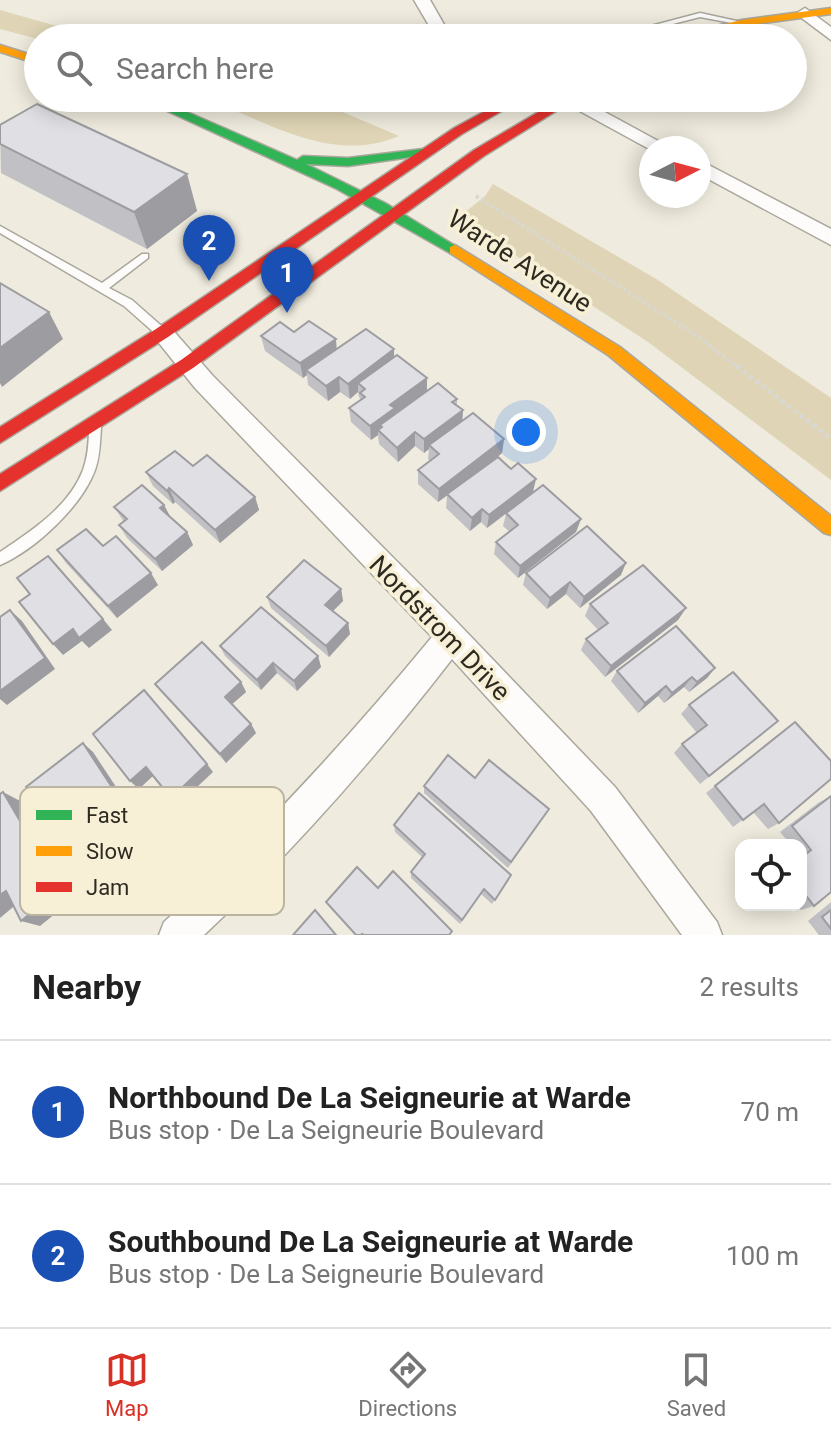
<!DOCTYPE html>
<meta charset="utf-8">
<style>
body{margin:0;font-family:Roboto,sans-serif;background:#f2f2f2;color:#222}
.controls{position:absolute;right:24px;bottom:24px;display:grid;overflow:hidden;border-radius:16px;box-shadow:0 4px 20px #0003}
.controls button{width:72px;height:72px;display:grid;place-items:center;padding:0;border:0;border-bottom:2px solid #e0e0e0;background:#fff;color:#222;font:40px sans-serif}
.compass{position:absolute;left:639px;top:136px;width:72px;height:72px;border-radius:50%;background:#fff;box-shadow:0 4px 20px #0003;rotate:84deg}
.you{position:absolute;left:526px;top:432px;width:28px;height:28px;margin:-20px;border:6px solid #fff;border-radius:50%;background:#1a73e8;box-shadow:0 0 0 12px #1a73e833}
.badge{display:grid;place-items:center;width:52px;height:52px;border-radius:50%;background:#d93025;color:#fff;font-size:26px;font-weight:700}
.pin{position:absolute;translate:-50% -66px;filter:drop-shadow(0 2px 4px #0008)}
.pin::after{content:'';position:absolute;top:42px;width:28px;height:24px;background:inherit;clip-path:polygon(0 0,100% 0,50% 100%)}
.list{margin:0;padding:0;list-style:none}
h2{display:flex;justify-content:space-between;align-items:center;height:104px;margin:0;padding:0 32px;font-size:34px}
h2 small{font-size:26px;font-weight:400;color:#767676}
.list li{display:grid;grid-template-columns:52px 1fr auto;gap:24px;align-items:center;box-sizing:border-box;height:144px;padding:0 32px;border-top:2px solid #e0e0e0}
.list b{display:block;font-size:30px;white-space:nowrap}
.list p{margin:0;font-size:26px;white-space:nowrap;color:#767676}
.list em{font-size:26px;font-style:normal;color:#767676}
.icon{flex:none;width:44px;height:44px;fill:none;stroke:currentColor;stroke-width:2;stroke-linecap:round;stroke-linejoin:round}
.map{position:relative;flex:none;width:831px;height:935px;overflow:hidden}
.search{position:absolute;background:#fff;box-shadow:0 4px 20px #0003;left:24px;right:24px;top:24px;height:88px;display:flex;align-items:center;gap:20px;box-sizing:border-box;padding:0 28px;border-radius:44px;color:#767676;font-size:30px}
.sheet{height:392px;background:#fff}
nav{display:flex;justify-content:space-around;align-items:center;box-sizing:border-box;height:112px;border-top:2px solid #e0e0e0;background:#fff;font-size:22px;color:#767676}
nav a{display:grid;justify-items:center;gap:4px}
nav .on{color:#d93025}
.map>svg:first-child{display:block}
.green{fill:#dfd5b6}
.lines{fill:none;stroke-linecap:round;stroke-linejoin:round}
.lane-casing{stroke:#aaa79d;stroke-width:3}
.street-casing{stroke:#aaa79d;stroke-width:3}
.fast-casing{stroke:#aaa79d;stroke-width:3}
.slow-casing{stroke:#aaa79d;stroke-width:3}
.jam-casing{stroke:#aaa79d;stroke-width:3}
.path-far1{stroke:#d8d7d2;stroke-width:4;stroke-dasharray:3 3;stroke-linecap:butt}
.path{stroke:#d8d7d2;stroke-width:5;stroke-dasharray:4 4;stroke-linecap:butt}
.lane{fill:#fdfcfa;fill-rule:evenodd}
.street{fill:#fdfcfa;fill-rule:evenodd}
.fast{fill:#30b455;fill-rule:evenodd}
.slow{fill:#ff9f0a;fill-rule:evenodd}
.jam{fill:#e5322d;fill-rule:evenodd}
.wall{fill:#c1c0c4}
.shaded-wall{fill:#9d9ca0}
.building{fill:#e0dfe4;stroke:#9d9ca0;stroke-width:2}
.labels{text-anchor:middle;stroke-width:7;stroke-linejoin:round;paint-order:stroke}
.street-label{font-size:26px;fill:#2d2a21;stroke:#f7efd6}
.key{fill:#f7efd6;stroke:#bab4a0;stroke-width:2}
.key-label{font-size:22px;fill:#2d2a21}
</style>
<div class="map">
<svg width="831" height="935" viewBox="0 0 831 935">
<rect width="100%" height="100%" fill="#efebde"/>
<g class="green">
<polygon points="0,10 99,38 38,39 0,29"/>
<path d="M204,98h106l89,38c-67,29 -133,-15 -195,-38z"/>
<polygon points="493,184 658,280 831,398 831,480 648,342 458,218 485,196"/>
</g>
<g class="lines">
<g class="lane-casing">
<g id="lane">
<polygon points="700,13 746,23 742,25 700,17 618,38 605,38"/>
<polygon points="0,226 102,283 142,254 148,254 148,258 109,288 132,300 166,330 167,333 166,336 158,336 124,306 0,233"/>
<path d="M95,422l6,5c-1,15 -1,29 -6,43 -13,36 -60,80 -95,95v-13c31,-21 69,-45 83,-82 5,-14 6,-28 6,-43z"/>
</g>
</g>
<g class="street-casing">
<g id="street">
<polygon points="414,0 430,0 446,28 457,38 439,38 434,34"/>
<polygon points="805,8 831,27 831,40 799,16 797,13"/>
<polygon points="556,98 579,98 671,148 651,150"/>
<polygon points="699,160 831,229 831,245 699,174"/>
<path d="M162,325l8,2 43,49 240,242 162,169 102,135 5,13h-40l-91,-124 -139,-152c-76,98 -157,191 -248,276h-45l5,-13c97,-88 185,-184 268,-285l-237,-249 -44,-55 3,-6z"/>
</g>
</g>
<g class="fast-casing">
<polygon id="fast" points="139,98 155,98 297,160 303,156 348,158 423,149 423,155 418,156 348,166 306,164 385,203 462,250 460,253 450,253 337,189"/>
</g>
<g class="slow-casing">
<g id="slow">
<polygon points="831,8 831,14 742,26 687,38 665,38 742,20"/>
<polygon points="0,45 38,57 38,64 0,52"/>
<polygon points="455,245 620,347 831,516 831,535 824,533 608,355 450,253 450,247"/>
</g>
</g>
<g class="jam-casing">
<g id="jam">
<polygon points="509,98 524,98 462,134 168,337 0,443 0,427 156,329 454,128"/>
<polygon points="562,98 577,98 484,156 193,368 0,491 0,474 181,360 474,150"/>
</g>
</g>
<polyline class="path-far1" points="476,196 696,335 739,368"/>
<polyline class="path" points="737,366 831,439"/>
<use href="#lane" class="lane"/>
<use href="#street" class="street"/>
<use href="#fast" class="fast"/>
<use href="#slow" class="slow"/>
<use href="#jam" class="jam"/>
</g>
<g class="wall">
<polygon points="0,125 187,174 197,211 147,249 1,173"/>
<polygon points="294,332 337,349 394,357 427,378 427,391 457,399 457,406 463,410 462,421 504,439 502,453 498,457 533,492 581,519 576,532 518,578 494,554 496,542 510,532 503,526 506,514 487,528 481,522 470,531 446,508 447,496 438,502 418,484 418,470 431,461 428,459 429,449 424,453 415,446 398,462 379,444 378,435 371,440 351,422 349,408 361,400 359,397 358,392 350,399 340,392 328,401 308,385 307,375 303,378 265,351 261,336"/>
<polygon points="193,466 255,497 259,510 220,543 175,502 173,504 153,486 146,472"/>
<polygon points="164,505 170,517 187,532 193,545 162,571 127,538 119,525 124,522 114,507"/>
<polygon points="103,546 158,585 117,618 66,563 57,550"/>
<polygon points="526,573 621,575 580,608 566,594 547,609 523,585"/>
<polygon points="341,589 343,601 333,611 348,623 350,634 329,657 271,608 267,597"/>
<polygon points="590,604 686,608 678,620 605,677 581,650 586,639 598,630 585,616"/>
<polygon points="220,646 318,656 321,667 297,691 277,673 261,690 225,656"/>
<polygon points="715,668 707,678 689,692 684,687 664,703 658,696 638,713 611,681 617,671"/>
<polygon points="241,682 246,692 232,704 251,724 256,733 226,763 155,684"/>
<polygon points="689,705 778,721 700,784 674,753 682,744 697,733 681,714"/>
<polygon points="795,722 779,823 768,829 753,812 733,827 706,793"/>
<polygon points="475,778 549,809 508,868 424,793 424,786"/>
<polygon points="831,796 814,906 801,910 797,905 801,905 801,845 791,845 780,832 818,803"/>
<polygon points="394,825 511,875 492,904 481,894 460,924 411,878 411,872 422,857 395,832"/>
<polygon points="831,902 831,935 819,935 808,921"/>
</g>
<g class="shaded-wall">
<polygon points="187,174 197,211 147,249 134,212"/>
<polygon points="49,312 63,339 2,387 0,383 0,348"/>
<polygon points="336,339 337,354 306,370 307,375 303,378 300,363"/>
<polygon points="394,349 394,364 358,383 358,392 350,399 348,384"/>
<polygon points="339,377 340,392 328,401 326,386"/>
<polygon points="427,378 427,392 382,427 380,425 381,433 378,430 378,435 371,440 370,426 390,405"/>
<polygon points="463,410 462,425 429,445 429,449 424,453 424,439"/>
<polygon points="415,432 415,446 398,462 397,448"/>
<polygon points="504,439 502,453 438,502 439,489"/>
<polygon points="536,479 533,492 487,528 489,515"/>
<polygon points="169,488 175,502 173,504 167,491"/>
<polygon points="255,497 259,510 220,543 215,530"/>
<polygon points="164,505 171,518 160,508"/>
<polygon points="482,509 481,522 470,531 472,518"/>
<polygon points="581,519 576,532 518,578 520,566"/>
<polygon points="187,532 193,545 162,571 155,559"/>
<polygon points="626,563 621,575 580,608 584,597"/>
<polygon points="151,573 158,585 117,618 108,606"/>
<polygon points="570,582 566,594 547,609 550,598"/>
<polygon points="341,589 343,601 328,616 325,605"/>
<polygon points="686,608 678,620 605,677 611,666"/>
<polygon points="10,610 22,621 55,669 7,705 0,699 0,691"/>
<polygon points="103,619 112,630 89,648 82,641 63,655 53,644 73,629"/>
<polygon points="348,623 350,634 329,657 326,646"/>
<polygon points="318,656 321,667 297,691 294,681"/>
<polygon points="273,663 277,673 261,690 257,680"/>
<polygon points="715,668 707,678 689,692 697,682"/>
<polygon points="692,677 684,687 664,703 672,693"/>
<polygon points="241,682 246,692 230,706 225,697"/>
<polygon points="666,686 658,696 638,713 645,703"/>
<polygon points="251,724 256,733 226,763 220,754"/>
<polygon points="83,743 93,752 130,808 108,826 126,854 91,883 80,878 98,819"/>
<polygon points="207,764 213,772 178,805 171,798"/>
<polygon points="146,767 154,775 139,789 130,781"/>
<polygon points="3,792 22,802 77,896 40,926 21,921"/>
<polygon points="6,891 25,897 0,918 0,895"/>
</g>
<g class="building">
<polygon points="37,104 187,174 134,212 0,144 0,125"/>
<polygon points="0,283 49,312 0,348"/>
<polygon points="309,321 336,339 300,363 261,336 280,322 294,332"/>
<polygon points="366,329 394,349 348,384 339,377 326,386 306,370"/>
<polygon points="397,355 427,378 390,405 395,408 370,426 349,408 365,397 360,393 365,389 358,383"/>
<polygon points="438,383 457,399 452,402 463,410 424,439 415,432 397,448 378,430 382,427 380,425"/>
<polygon points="473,413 504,439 439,489 418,470 439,454 429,445"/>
<polygon points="175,451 193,466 207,455 255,497 215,530 169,488 167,491 146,472"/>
<polygon points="498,457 511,469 518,463 536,479 489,515 482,509 472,518 447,494"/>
<polygon points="142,485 164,505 160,508 187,532 155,559 119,525 127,519 114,507"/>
<polygon points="543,485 581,519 520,566 496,542 518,525 506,513"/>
<polygon points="587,526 626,563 584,597 570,582 550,598 526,573"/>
<polygon points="86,529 103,546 116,536 151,573 108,606 57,550"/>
<polygon points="48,556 103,619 79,638 73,629 53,644 19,602 30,594 17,578"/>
<polygon points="304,560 341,589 325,605 348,623 326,646 267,597"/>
<polygon points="643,565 686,608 611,666 586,639 608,623 590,604"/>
<polygon points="261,607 318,656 294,681 273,663 257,680 220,646"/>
<polygon points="10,610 45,658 0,691 0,617"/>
<polygon points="676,626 715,668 697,682 692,677 672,693 666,686 645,703 617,671"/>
<polygon points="202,642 241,682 225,697 251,724 220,754 155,684"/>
<polygon points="733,672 778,721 709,776 682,744 707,725 689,705"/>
<polygon points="144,690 207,764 171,798 146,767 130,781 93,734"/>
<polygon points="795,722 831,761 831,779 779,823 764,804 743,820 715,786"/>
<polygon points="83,743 121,801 98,819 116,848 80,878 26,787"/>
<polygon points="448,755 475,778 489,760 549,809 511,862 424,786"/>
<polygon points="3,792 60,889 21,921 6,891 0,895 0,794"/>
<polygon points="419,793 511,875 495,900 484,889 462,920 411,872 425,854 394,825"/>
<polygon points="831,796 831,892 814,906 801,889 801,858 811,850 792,826"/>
<polygon points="357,867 378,888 393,871 452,931 449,935 364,935 362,934 361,935 356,935 326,902"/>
<polygon points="315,910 336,935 293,935"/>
<polygon points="831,910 831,929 822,917"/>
</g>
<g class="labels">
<g class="street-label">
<text transform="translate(520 261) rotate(33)" y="9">Warde Avenue</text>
<text transform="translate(440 628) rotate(46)" y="9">Nordstrom Drive</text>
</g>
</g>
<rect x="20" y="787" width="264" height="128" rx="12" class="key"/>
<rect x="36" y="810" width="36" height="10" fill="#30b455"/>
<rect x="36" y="846" width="36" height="10" fill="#ff9f0a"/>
<rect x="36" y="882" width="36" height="10" fill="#e5322d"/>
<g class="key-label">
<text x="86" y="823">Fast</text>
<text x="86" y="859">Slow</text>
<text x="86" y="895">Jam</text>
</g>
</svg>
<div class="controls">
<button><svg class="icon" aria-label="locate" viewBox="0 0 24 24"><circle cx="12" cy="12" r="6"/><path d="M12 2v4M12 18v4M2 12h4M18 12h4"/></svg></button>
</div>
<svg class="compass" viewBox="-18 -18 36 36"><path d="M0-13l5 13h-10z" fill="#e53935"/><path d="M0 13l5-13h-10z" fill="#767676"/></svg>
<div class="you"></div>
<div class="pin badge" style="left:287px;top:313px;background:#1a4fb4">1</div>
<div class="pin badge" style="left:209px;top:281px;background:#1a4fb4">2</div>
<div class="search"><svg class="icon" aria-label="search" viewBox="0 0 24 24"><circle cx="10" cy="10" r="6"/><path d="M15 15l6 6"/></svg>Search here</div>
</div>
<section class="sheet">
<h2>Nearby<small>2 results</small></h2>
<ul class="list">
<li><span class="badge" style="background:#1a4fb4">1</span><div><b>Northbound De La Seigneurie at Warde</b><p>Bus stop · De La Seigneurie Boulevard</p></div><em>70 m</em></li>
<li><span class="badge" style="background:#1a4fb4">2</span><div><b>Southbound De La Seigneurie at Warde</b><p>Bus stop · De La Seigneurie Boulevard</p></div><em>100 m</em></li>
</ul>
</section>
<nav>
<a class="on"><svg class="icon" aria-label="map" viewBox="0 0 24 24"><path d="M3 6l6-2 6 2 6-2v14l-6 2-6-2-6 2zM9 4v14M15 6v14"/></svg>Map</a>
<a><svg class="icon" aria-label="directions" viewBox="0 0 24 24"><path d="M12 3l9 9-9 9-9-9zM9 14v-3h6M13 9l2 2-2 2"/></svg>Directions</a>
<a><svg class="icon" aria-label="saved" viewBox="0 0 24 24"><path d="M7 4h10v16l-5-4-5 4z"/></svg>Saved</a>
</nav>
